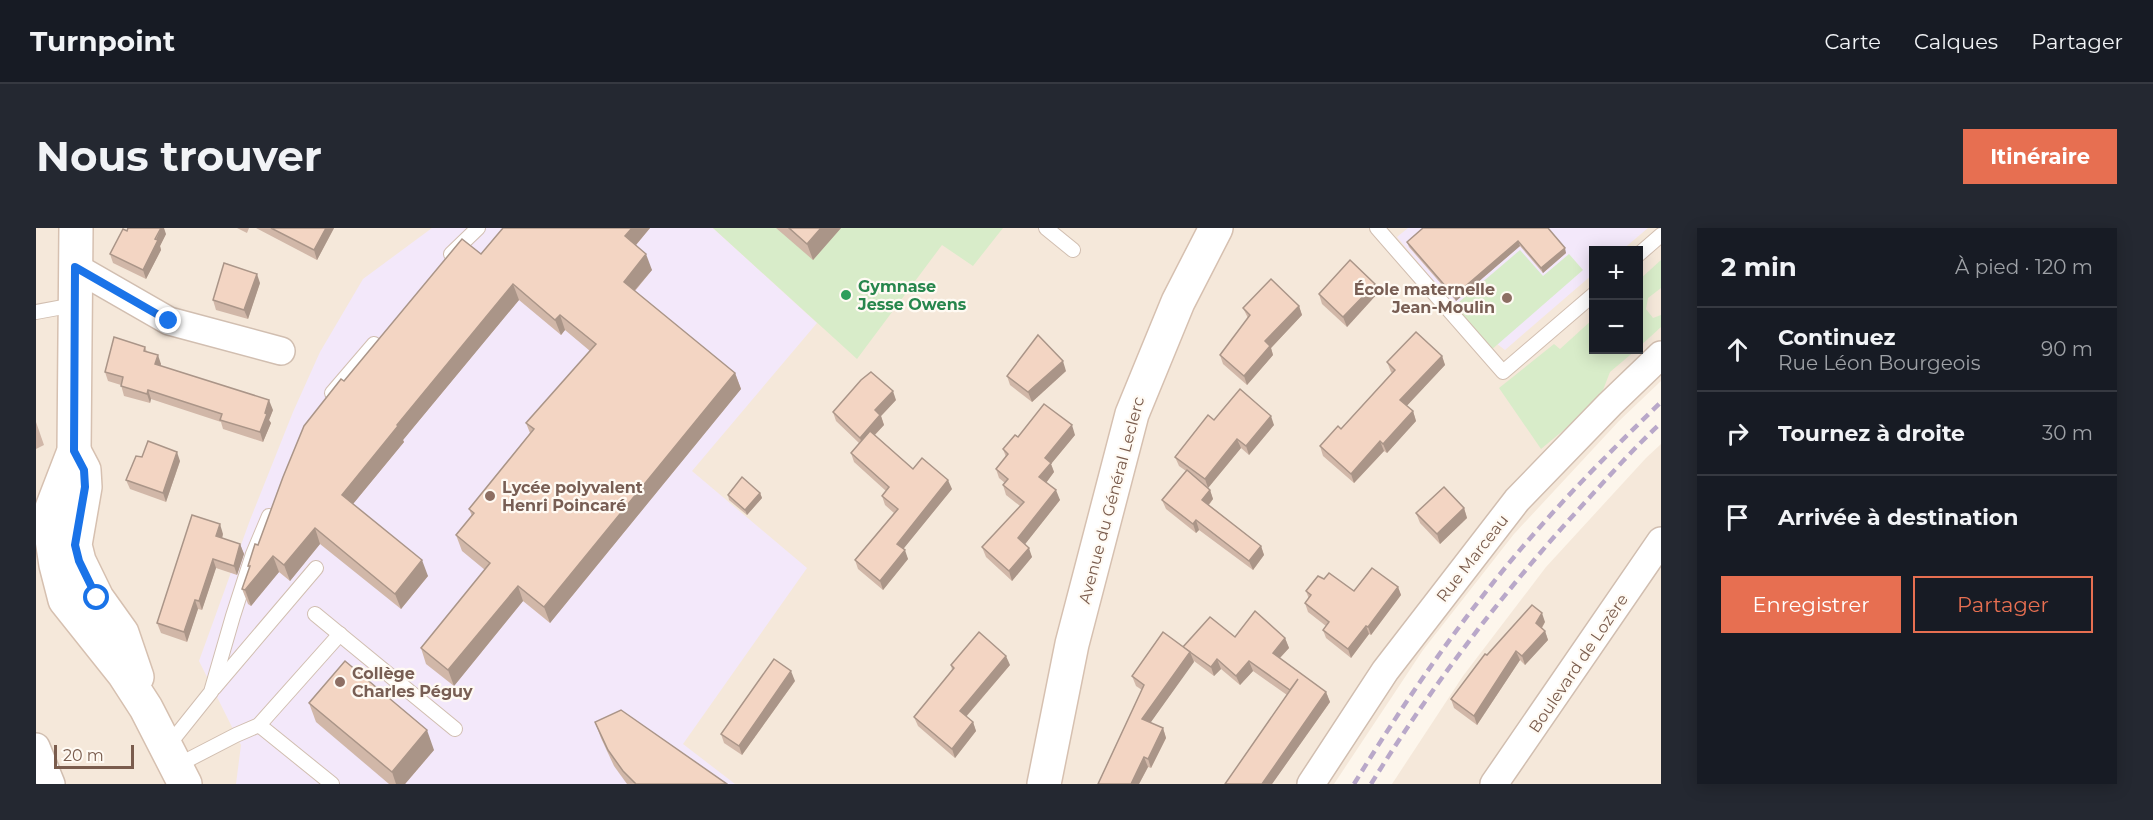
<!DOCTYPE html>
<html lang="fr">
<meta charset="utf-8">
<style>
body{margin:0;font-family:Montserrat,sans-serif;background:#242831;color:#f1f3f6}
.controls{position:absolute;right:18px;top:18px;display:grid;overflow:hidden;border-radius:0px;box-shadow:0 3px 15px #0003}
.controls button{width:54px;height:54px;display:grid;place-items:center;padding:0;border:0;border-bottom:2px solid #363941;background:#171b24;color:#f1f3f6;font:30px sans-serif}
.scale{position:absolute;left:18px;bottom:15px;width:80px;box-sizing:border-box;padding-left:6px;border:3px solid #7a5c4d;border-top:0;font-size:16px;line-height:21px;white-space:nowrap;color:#7a5c4d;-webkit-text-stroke:4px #fffaf3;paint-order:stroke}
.stop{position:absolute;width:18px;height:18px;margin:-14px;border:4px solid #1a73e8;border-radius:50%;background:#fff}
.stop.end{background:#1a73e8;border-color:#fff;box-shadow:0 2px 6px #0008}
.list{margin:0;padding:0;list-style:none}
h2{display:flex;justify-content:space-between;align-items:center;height:78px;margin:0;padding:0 24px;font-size:26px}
h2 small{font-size:20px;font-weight:400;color:#9ea1a6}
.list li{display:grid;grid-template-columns:39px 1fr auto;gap:18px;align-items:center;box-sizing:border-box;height:84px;padding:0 24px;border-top:2px solid #363941}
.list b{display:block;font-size:22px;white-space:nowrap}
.list p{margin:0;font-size:20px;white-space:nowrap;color:#9ea1a6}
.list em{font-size:20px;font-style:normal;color:#9ea1a6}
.actions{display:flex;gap:12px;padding:18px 24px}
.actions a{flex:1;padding:14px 0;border:2px solid #e76f51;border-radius:0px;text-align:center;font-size:21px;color:#e76f51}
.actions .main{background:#e76f51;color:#fff}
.icon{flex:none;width:33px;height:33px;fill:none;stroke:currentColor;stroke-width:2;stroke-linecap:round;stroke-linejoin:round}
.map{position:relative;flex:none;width:1625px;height:556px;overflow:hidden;border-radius:0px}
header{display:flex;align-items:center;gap:36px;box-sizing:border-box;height:84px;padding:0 30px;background:#171b24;border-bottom:2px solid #363941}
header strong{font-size:28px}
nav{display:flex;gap:33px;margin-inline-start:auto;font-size:21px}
.intro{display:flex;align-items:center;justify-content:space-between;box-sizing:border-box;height:144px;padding:0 36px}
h1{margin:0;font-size:42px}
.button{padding:15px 27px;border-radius:0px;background:#e76f51;color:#fff;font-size:21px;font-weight:700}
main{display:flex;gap:36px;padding:0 36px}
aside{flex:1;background:#171b24;border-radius:0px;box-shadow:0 3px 15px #0003}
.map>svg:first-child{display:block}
.residential{fill:#f5e8da;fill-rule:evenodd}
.education{fill:#f3e8fa}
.green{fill:#d8ecc9}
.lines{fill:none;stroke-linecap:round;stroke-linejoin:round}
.lane-casing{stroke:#d1beb0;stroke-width:16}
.street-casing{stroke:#d1beb0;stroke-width:30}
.secondary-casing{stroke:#d6c0b0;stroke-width:36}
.lane{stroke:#fff;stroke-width:14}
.street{stroke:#fff;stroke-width:27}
.secondary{stroke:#fff;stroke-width:33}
.rail{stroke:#b9a8c9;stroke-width:4.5;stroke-dasharray:9 6;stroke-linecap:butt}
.wall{fill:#d1b7a8}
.shaded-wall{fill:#aa9588}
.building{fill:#f3d5c3;stroke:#aa9588;stroke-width:1.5}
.route{stroke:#1a73e8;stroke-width:8}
.leisure-dot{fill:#2e9e5b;stroke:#fffaf3;stroke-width:2}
.education-dot{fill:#8d6e63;stroke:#fffaf3;stroke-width:2}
.labels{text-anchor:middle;stroke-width:4.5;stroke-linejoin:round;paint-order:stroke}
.leisure-label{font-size:16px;font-weight:bold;fill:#27864d;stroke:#fffaf3;text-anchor:start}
.education-label{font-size:16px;font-weight:bold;fill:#785e54;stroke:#fffaf3;text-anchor:start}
.street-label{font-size:16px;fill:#7a5c4d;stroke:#fffaf3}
</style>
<header>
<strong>Turnpoint</strong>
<nav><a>Carte</a><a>Calques</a><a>Partager</a></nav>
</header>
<div class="intro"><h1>Nous trouver</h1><a class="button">Itinéraire</a></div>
<main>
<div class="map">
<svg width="1625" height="556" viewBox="0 0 1625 556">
<rect width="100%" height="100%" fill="#fdf6ec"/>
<g class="residential">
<path d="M0,0h1625v153l-42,40 -105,113 -91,116 -89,134h-1298zM1558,22h44v100h-44z"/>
<polygon points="1625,216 1625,556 1356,556 1427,448 1510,339 1610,230"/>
</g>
<g class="education">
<polygon points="396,0 677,0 781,95 656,243 771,340 647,516 699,556 200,556 205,517 163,433 214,292 257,184 284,124 327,51"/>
<polygon points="1372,0 1612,0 1586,22 1558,22 1557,46 1469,122 1431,93 1361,9"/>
</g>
<g class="green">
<polygon points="677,0 967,0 937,38 906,17 821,131"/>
<polygon points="1484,22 1507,48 1533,26 1547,42 1454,123 1416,80"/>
<polygon points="1625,32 1625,60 1612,70 1610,81 1617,90 1625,87 1625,99 1603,119 1603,52"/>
<polygon points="1557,91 1558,122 1600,122 1574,144 1567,162 1541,191 1505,221 1463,160 1518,116 1524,121"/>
</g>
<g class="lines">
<g class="lane-casing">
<g id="lane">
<polyline points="1010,0 1037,22"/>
<polyline points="1341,0 1467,144 1558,66"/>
<polyline points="415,26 442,0"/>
<polyline points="1602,27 1625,7"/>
<polyline points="0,84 38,77"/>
<polyline points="296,165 338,116"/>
<polyline points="279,386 419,501"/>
<polyline points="178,460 280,340"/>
<polyline points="223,497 296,556"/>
<polyline points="131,519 175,464 197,388 217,326 233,288"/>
<polyline points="140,538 200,507 223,497 304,406"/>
</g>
</g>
<g class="street-casing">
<g id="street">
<polyline points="39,39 133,93 245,123"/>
<polyline points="0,519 15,556"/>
<polyline points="1275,556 1349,443 1481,272 1574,176 1625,127"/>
<polyline points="1458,556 1625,313"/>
</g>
</g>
<g class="secondary-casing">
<g id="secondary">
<polyline points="40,0 38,223 16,280 15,305 20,337 29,372 88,446 110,480 149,556"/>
<polyline points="38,223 48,242 49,259 39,317 43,333 61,370 86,405 101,449"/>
<polyline points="1008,556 1036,416 1096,186 1142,74 1180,0"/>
</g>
</g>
<use href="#lane" class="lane"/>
<use href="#street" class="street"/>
<use href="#secondary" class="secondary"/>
<g class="rail">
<path d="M1318,556c57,-93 120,-184 193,-265 36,-40 75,-79 114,-117"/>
<path d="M1335,556c63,-102 136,-197 218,-286 23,-25 47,-52 72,-75"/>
</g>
</g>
<g class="wall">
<polygon points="201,0 213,0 211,5"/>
<polygon points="220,0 298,0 281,32"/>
<polygon points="467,0 614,0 600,17 616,42 599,63 699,145 705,161 514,395 487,373 418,458 390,436 385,420 449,342 426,323 420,307 436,288 433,281 494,205 490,195 554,123 529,102 525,107 483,72 367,212 368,214 317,276 392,348 365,381 284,316 254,353 243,344 215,378 212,376 206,361 214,341 212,338 222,317 308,153 445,26"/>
<polygon points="740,0 805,0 777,32"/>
<polygon points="1512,0 1530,25 1507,45 1484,18 1420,73 1373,19 1371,14"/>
<polygon points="91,3 130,6 124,18 125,22 110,51 77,35 74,26"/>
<polygon points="224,55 212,91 180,82 177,72"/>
<polygon points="1342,65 1311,99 1286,76 1283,66"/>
<polygon points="1263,78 1266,87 1235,120 1237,127 1211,157 1187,136 1184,127 1212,90 1207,80"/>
<polygon points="109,119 111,124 125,136 124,138 237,182 233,192 235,195 227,214 187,201 185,194 115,171 114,175 88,168 85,157 72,153 69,144"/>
<polygon points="1406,128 1409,137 1370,178 1377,183 1380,193 1351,225 1348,223 1318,255 1287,228 1284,218 1305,201 1356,145 1355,144 1351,134"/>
<polygon points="1030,143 996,174 974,157 971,148"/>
<polygon points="860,172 845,188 848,197 839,207 877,241 916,261 867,321 872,331 847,362 822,341 819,332 858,285 849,277 846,268 850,263 818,234 815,225 823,215 800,193 797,184"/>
<polygon points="1178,192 1238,197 1213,227 1205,220 1172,260 1174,262 1177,271 1173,277 1225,318 1228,327 1217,342 1163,302 1160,305 1130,281 1126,272 1150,243 1143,238 1139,229"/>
<polygon points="0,194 8,217 0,221"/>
<polygon points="1039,207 1015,236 1018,244 1010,255 1024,272 989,316 996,329 976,353 950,329 946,319 984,278 970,267 967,257 969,255 963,250 960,241 970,229 967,221 982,209"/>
<polygon points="106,229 144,233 130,274 94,261 90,252"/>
<polygon points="724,265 726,270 711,287 693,272 692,267"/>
<polygon points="1428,280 1431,290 1404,316 1384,295 1380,285"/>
<polygon points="187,306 186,310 204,316 208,326 201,347 180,340 166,382 162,381 151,414 125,405 121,395"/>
<polygon points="1288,351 1318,363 1362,359 1365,367 1335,407 1333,406 1315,430 1290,410 1287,402 1290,398 1272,384 1269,375 1273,371 1270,363"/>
<polygon points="1509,394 1506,400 1509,403 1512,412 1489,437 1484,432 1441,497 1418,480 1415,471 1451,427"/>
<polygon points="1199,409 1249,410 1253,420 1244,430 1290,464 1294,474 1236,556 1189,556 1251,467 1217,443 1204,457 1185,441 1178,448 1158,433 1114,495 1127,500 1130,510 1115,540 1112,539 1103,556 1062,556 1106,462 1100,458 1096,448 1148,419"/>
<polygon points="915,437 974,437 930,489 937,494 940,503 919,530 882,498 878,489 916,442"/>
<polygon points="759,453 706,527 688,515 685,506"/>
<polygon points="273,475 398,522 369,556 353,556 280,494"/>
<polygon points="559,494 691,556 591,556 578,538 565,510"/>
</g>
<g class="shaded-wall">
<polygon points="125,0 128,0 130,6 124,18 125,22 110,51 107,42"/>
<polygon points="290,0 298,0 281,32 278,22"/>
<polygon points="596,0 614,0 594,24 589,8"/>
<polygon points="785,0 805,0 777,32 771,16"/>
<polygon points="1482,13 1484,18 1420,73 1418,68"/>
<polygon points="1529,20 1530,25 1507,45 1505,40"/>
<polygon points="610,26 616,42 593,69 588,54"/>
<polygon points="221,46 224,55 212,91 208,82"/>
<polygon points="477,56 483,72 367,212 368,214 312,282 306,267 361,197"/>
<polygon points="1339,56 1342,65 1311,99 1307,89"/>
<polygon points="1263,78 1266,87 1235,120 1237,127 1211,157 1208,148 1229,113"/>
<polygon points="524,87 529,102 525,107 519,92"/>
<polygon points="122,127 125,136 122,146 119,136"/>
<polygon points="1406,128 1409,137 1367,182 1364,172"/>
<polygon points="1027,133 1030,143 996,174 992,164"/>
<polygon points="699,145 705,161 514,395 508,379"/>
<polygon points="112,162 115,171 114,175 111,166"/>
<polygon points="857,163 860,172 845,188 848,197 827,219 824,210 839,182"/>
<polygon points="233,172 237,182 233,192 235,195 227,214 224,204"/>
<polygon points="1377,183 1380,193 1351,225 1347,216"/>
<polygon points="1235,188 1238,197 1213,227 1210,218"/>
<polygon points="1036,197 1039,207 1015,236 1018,244 1007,259 1003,249 1009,230"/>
<polygon points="1201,211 1205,220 1172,260 1169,251"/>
<polygon points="1344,213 1348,223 1318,255 1315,246"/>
<polygon points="141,224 144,233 130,274 127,265"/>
<polygon points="912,252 916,261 864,325 861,316"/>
<polygon points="1020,262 1024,272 986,320 982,310"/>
<polygon points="1174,262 1177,271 1169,281 1166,272"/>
<polygon points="724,265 726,270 711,287 709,282"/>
<polygon points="1428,280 1431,290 1404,316 1401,306"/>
<polygon points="1160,292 1163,302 1160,305 1157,296"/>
<polygon points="184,296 187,306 184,318 180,308"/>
<polygon points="279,300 284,316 254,353 248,337"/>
<polygon points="204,316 208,326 201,347 198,338"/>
<polygon points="1225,318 1228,327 1217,342 1213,333"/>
<polygon points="993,320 996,329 976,353 973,343"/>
<polygon points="869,322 872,331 847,362 844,353"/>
<polygon points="237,328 243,344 215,378 209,362"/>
<polygon points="177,331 180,340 166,382 163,373"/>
<polygon points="386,332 392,348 365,381 359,366"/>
<polygon points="482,358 487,373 418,458 412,442"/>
<polygon points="1362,359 1365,367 1335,407 1332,399"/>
<polygon points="159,372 162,381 151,414 148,404"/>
<polygon points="1506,385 1509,394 1503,404 1500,395"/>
<polygon points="1330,398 1333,406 1315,430 1312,421"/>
<polygon points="1509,403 1512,412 1489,437 1486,428"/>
<polygon points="1249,410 1253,420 1240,434 1237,425"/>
<polygon points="1480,423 1484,432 1441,497 1438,488"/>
<polygon points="1154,424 1158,434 1110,501 1106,491"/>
<polygon points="970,428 974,437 927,492 924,483"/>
<polygon points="1181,431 1185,441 1178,448 1175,439"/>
<polygon points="1213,433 1217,443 1204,457 1200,448"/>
<polygon points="755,443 759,453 706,527 703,518"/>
<polygon points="1290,464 1294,474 1236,556 1226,556"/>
<polygon points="937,494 940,503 919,530 916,521"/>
<polygon points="1127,500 1130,510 1115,540 1112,531"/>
<polygon points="391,502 398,522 369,556 360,556 356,544"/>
<polygon points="1108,529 1112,539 1103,556 1095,556"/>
</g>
<g class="building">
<polygon points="92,0 125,0 119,11 122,12 107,42 74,26 87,1 91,3"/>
<polygon points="235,0 290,0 278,22"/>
<polygon points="467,0 596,0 589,8 610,26 588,54 699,145 508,379 482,358 412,442 385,420 454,335 420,307 438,285 433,281 498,201 490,195 560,116 524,87 519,92 477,56 361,197 362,198 306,267 386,332 359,366 279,300 248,337 237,328 209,362 206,361 214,338 212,338 219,316 222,317 247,249 268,198 305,151 308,153 426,11 445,26"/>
<polygon points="753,0 785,0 771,16"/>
<polygon points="1387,0 1512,0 1529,20 1505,40 1482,13 1418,68 1371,14"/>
<polygon points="1314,32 1339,56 1307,89 1283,66"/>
<polygon points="188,35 221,46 208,82 177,72"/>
<polygon points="1235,51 1263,78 1229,113 1234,118 1208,148 1184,127 1214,87 1207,80"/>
<polygon points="1380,104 1406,128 1364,172 1377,183 1347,216 1344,213 1315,246 1284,218 1302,198 1305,201 1359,142 1351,134"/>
<polygon points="1002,107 1027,133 992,164 971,148"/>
<polygon points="78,109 109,119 108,123 122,127 119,136 233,172 229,185 231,186 224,204 184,192 186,186 112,162 111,166 85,158 87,149 69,144"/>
<polygon points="835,144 857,163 839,182 844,187 824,210 797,184 825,152"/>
<polygon points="1204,161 1235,188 1210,218 1201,211 1169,251 1139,229 1172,187 1178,192"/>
<polygon points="1008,176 1036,197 1009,230 1015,235 1003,249 1020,262 982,310 993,320 973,343 946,319 988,274 967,257 972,251 960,241 972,226 967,221 979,207 982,209"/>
<polygon points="834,203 877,241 886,230 912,252 861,316 869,322 844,353 819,332 862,281 846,268 853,259 815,225"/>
<polygon points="112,213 141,224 127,265 90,252 100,228 106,229"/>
<polygon points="1151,242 1174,262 1166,272 1225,318 1213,333 1160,292 1157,296 1126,272"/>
<polygon points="706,249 724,265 709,282 692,267"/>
<polygon points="1408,259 1428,280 1401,306 1380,285"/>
<polygon points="156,287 184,296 180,308 204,316 198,338 177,331 163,373 159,372 148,404 121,395"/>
<polygon points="1336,340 1362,359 1332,399 1330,398 1312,421 1287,402 1293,394 1269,375 1275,367 1270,363 1282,348 1288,351 1293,345 1318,363"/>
<polygon points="1496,377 1506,385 1500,395 1509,403 1486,428 1480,423 1438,488 1415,471 1449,426 1451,427"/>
<polygon points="1219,383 1249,410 1237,425 1290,464 1226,556 1189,556 1262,451 1254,462 1213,433 1200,448 1181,431 1175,439 1147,419 1174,389 1199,409"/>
<polygon points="943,404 970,428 924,483 937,494 916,521 878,489 918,440 915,437"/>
<polygon points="1127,404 1154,424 1106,491 1127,500 1112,531 1108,529 1095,556 1062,556 1108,457 1096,448"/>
<polygon points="738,431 755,443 703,518 685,506"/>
<polygon points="309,433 391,502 356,544 273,475"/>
<polygon points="585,482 691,556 600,556 587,543 572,522 559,494"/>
</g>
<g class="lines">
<polyline class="route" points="61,370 43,333 39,317 49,259 48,242 38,223 39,39 133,93"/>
</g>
<circle class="leisure-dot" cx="810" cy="67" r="6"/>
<g class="education-dot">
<circle cx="1471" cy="70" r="6"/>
<circle cx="454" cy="268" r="6"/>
<circle cx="304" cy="454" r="6"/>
</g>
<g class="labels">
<g class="leisure-label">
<text x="822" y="64">Gymnase<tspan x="822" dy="18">Jesse Owens</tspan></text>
</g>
<g class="education-label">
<text x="1459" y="67" text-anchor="end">École maternelle<tspan x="1459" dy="18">Jean-Moulin</tspan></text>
<text x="466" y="265">Lycée polyvalent<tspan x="466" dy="18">Henri Poincaré</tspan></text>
<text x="316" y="451">Collège<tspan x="316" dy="18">Charles Péguy</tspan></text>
</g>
<g class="street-label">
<text transform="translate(1075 272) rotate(-75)" y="6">Avenue du Général Leclerc</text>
<text transform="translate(1436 330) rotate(-52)" y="6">Rue Marceau</text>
<text transform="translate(1542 435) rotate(-56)" y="6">Boulevard de Lozère</text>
</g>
</g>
</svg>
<div class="controls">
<button>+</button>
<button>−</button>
</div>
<div class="scale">20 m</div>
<div class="stop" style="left:61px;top:370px"></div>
<div class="stop end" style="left:133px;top:93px"></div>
</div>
<aside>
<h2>2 min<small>À pied · 120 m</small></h2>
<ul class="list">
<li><svg class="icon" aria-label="ahead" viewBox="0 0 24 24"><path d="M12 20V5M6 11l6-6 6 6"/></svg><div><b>Continuez</b><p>Rue Léon Bourgeois</p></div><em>90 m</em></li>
<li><svg class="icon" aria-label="right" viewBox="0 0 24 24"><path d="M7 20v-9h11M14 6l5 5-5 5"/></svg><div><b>Tournez à droite</b></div><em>30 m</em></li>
<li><svg class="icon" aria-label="arrive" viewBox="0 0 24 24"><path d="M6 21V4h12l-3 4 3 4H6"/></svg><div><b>Arrivée à destination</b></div></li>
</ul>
<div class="actions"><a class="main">Enregistrer</a><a>Partager</a></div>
</aside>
</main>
